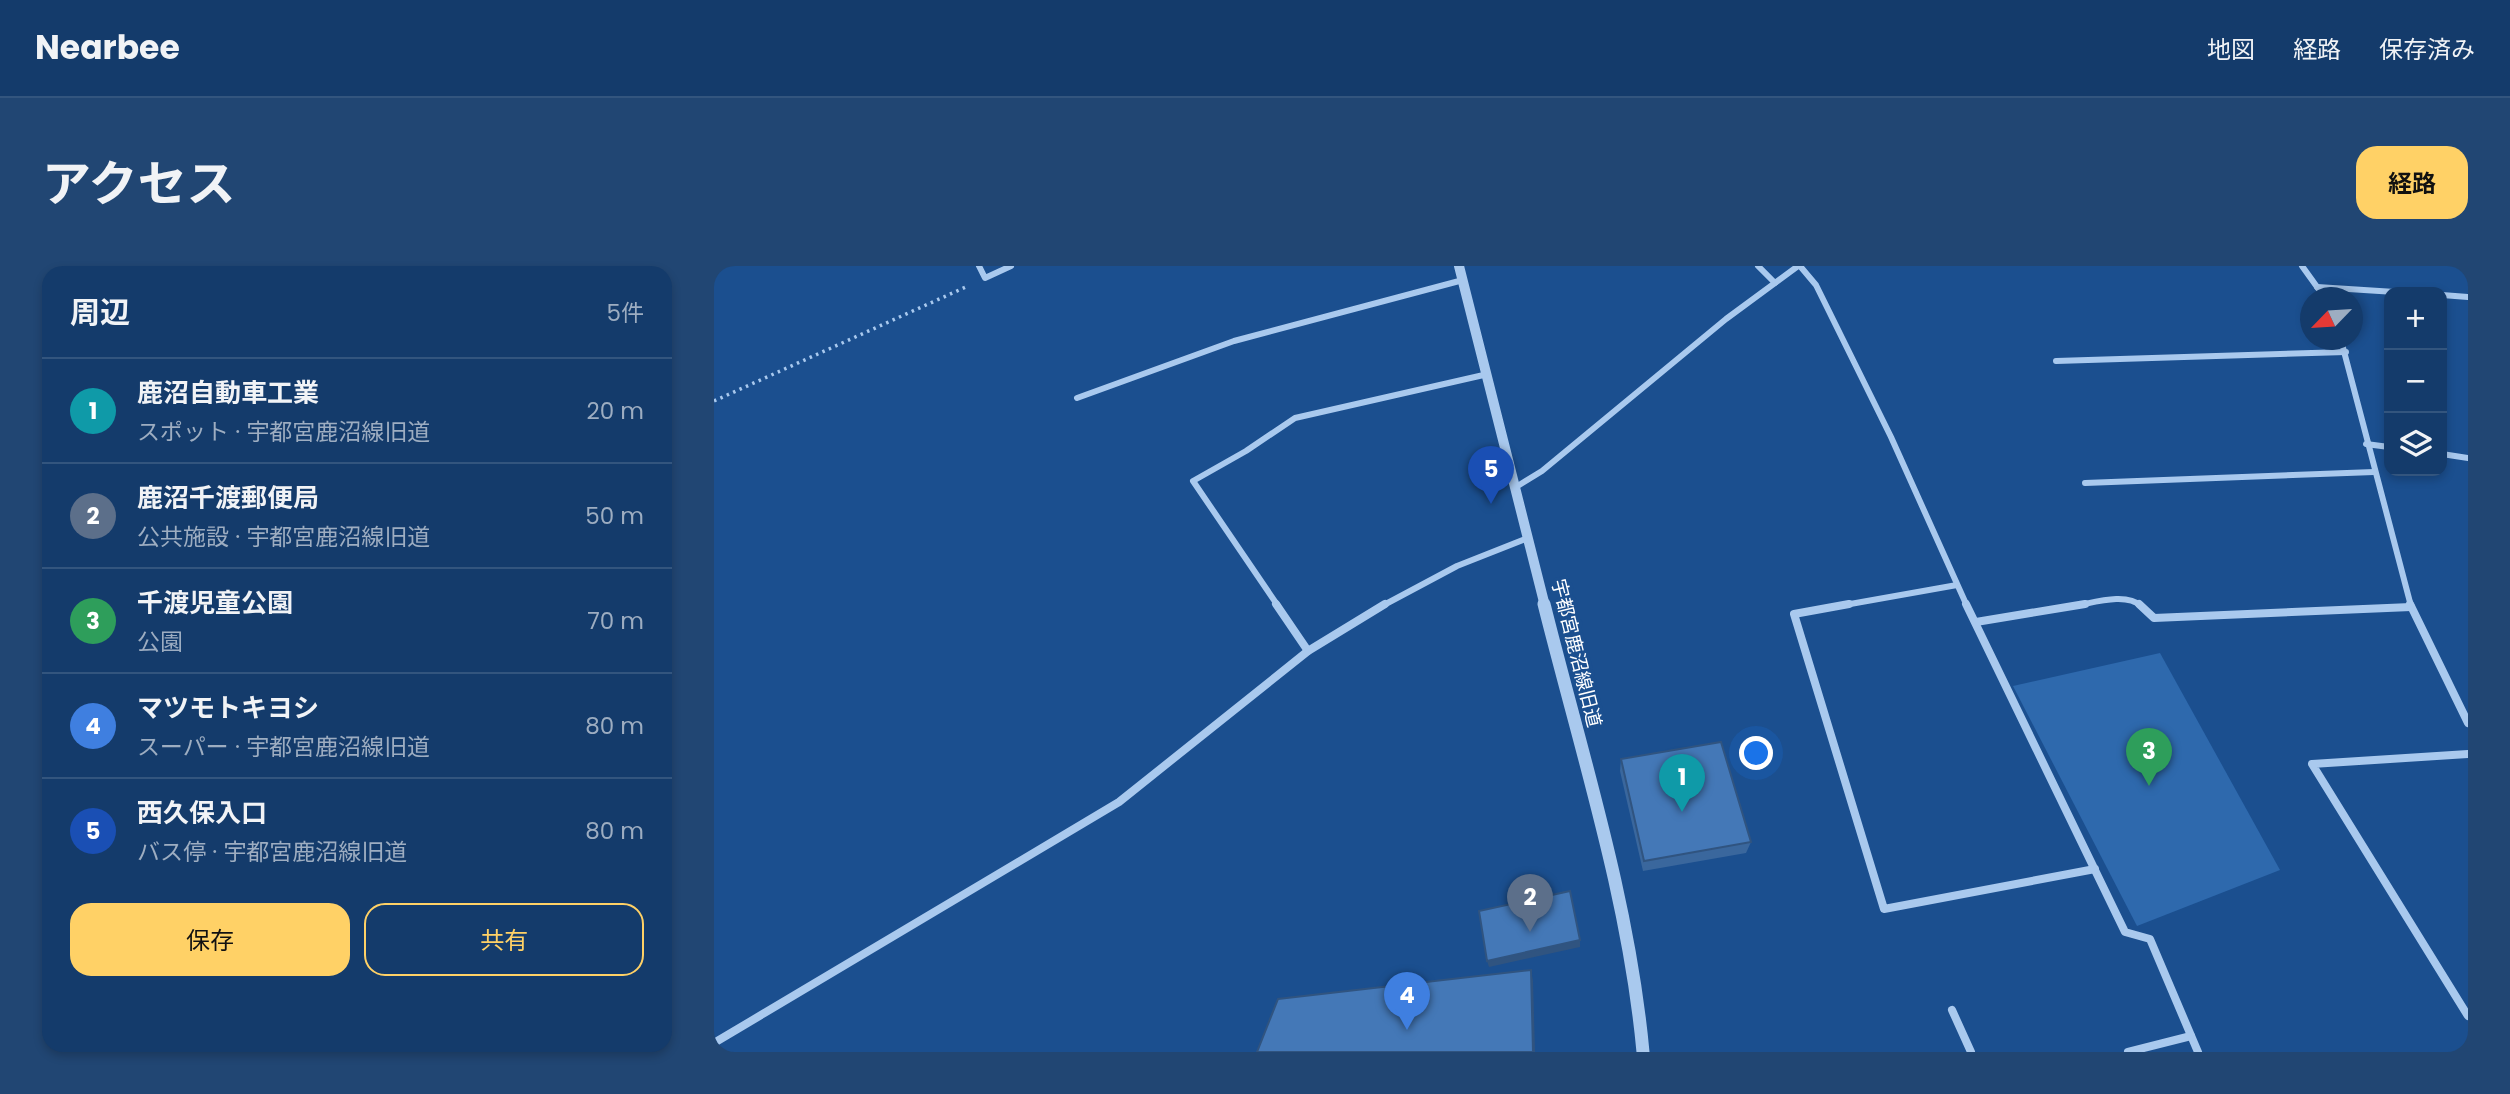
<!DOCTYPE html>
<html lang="ja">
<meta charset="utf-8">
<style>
body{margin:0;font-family:Poppins,"Noto Sans JP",sans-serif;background:#214673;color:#f1f3f6}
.controls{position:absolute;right:21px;top:21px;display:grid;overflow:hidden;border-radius:14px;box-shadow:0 4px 10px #0003}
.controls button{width:63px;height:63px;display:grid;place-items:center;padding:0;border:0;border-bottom:2px solid #33557e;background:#143b6b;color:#f1f3f6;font:35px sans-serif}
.compass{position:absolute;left:1586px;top:21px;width:63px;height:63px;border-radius:50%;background:#143b6b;box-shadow:0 4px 10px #0003;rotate:245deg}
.you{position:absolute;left:1043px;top:488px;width:24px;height:24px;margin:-18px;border:5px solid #fff;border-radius:50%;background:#1a73e8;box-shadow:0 0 0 10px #1a73e833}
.badge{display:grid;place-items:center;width:46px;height:46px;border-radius:50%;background:#ffd166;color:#fff;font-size:23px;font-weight:700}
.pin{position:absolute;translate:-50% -58px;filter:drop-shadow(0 2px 4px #0008)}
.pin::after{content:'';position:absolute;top:37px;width:24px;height:21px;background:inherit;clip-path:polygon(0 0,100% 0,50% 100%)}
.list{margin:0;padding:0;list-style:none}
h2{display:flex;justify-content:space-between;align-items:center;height:91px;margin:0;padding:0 28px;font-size:30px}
h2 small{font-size:23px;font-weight:400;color:#9dadc1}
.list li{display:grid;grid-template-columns:46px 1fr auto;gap:21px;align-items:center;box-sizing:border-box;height:105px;padding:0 28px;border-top:2px solid #33557e}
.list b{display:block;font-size:26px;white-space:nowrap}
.list p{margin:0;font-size:23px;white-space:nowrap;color:#9dadc1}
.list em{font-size:23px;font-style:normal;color:#9dadc1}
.actions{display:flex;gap:14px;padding:21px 28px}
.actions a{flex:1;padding:16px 0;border:2px solid #ffd166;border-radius:21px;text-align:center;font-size:24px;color:#ffd166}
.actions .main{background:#ffd166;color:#111}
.icon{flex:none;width:38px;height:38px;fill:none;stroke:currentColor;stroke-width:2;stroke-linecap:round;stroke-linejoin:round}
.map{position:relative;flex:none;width:1754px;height:786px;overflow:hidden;border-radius:21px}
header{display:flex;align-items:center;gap:42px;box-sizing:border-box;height:98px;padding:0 35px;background:#143b6b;border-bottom:2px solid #33557e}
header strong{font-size:33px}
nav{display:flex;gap:38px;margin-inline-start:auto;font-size:24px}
.intro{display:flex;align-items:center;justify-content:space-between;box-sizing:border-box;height:168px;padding:0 42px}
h1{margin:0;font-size:49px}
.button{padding:18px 32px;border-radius:21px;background:#ffd166;color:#111;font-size:24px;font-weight:700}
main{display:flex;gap:42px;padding:0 42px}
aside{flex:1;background:#143b6b;border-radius:21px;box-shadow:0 4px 10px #0003}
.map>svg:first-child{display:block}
.green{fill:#2e69ad}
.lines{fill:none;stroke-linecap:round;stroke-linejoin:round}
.path{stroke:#a9c9ee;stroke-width:3.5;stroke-dasharray:2.5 4.5;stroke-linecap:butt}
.minor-far1{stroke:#a9c9ee;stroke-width:6}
.minor{stroke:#a9c9ee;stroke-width:8}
.tertiary-far1{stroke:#a9c9ee;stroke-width:10}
.tertiary{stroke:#a9c9ee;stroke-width:13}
.wall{fill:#3a679d}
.shaded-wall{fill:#305480}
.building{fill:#4478b7;stroke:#305480;stroke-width:2}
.labels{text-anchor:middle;stroke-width:7;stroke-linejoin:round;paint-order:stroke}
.street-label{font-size:19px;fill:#fff;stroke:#1b4f8f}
</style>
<header>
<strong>Nearbee</strong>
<nav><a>地図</a><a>経路</a><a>保存済み</a></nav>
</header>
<div class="intro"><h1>アクセス</h1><a class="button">経路</a></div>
<main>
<aside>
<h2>周辺<small>5件</small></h2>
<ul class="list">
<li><span class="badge" style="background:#0f9aa8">1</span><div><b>鹿沼自動車工業</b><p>スポット · 宇都宮鹿沼線旧道</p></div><em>20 m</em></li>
<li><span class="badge" style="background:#5c6f8a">2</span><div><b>鹿沼千渡郵便局</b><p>公共施設 · 宇都宮鹿沼線旧道</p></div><em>50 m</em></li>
<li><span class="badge" style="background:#2e9e5b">3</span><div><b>千渡児童公園</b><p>公園</p></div><em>70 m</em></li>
<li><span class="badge" style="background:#3f7fe0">4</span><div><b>マツモトキヨシ</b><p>スーパー · 宇都宮鹿沼線旧道</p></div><em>80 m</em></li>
<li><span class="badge" style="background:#1a4fb4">5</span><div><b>西久保入口</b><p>バス停 · 宇都宮鹿沼線旧道</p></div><em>80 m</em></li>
</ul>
<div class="actions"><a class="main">保存</a><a>共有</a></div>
</aside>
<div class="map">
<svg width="1754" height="786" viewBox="0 0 1754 786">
<rect width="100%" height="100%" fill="#1b4f8f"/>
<polygon class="green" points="1446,387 1566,604 1423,660 1299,420"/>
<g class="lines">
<polyline class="path" points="0,135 254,20"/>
<g class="minor-far1">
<polyline points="265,0 271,12 297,0"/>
<polyline points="1044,0 1061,17"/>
<polyline points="1086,0 1102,19 1177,171 1253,340"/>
<polyline points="1588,0 1611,32"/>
<polyline points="1603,21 1681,26"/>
<polyline points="1728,29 1754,31"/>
<polyline points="1627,74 1697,340"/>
<polyline points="1342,95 1632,86"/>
<polyline points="363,132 520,75 749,14"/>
<polyline points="1652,178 1675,181"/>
<polyline points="1728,188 1754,192"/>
<polyline points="1371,217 1660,206"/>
<polyline points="802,221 828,205 1012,53 1084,0"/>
<polyline points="564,340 479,215 532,185 581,152 774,108"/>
<polyline points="668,340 743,300 814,272"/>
<polyline points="1125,340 1243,319"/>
<path d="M1360,340c19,-3 52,-14 67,0"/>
</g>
<g class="minor">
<polyline points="562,338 594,385"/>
<polyline points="1135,338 1080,348 1170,643 1381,603"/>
<polyline points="1252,338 1411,666 1436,673 1484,786"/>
<polyline points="1425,338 1440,352 1697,341"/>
<polyline points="1696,338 1754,457"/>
<polyline points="1262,356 1371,338"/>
<polyline points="1754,488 1598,498 1754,750"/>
<polyline points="1238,744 1257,786"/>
<polyline points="0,777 405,536 594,385 671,338"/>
<polyline points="1414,786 1477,770"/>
</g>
<polyline class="tertiary-far1" points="745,0 831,340"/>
<path class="tertiary" d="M830,338c37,148 85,296 99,448"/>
</g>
<polygon class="wall" points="907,493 1037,576 1032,587 929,605 906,505"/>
<g class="shaded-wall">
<polygon points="866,674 866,681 775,701 773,695"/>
<polygon points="817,704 819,715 821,786 819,786"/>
</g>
<g class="building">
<polygon points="1007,476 1037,576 930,595 907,493"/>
<polygon points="856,625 866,674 773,695 765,645"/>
<polygon points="817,704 819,786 543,786 564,733"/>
</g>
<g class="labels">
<g class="street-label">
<text transform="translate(863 387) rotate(76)" y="7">宇都宮鹿沼線旧道</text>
</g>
</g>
</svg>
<div class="controls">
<button>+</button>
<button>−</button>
<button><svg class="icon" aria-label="layers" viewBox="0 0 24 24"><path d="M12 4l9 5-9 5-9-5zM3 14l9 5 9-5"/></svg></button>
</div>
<svg class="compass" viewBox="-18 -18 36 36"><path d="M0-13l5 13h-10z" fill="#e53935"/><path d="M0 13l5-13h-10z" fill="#9dadc1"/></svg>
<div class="you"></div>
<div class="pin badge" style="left:968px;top:546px;background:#0f9aa8">1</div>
<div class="pin badge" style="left:816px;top:666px;background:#5c6f8a">2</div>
<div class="pin badge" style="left:1435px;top:520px;background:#2e9e5b">3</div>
<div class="pin badge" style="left:693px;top:764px;background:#3f7fe0">4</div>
<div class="pin badge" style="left:777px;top:238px;background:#1a4fb4">5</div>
</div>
</main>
